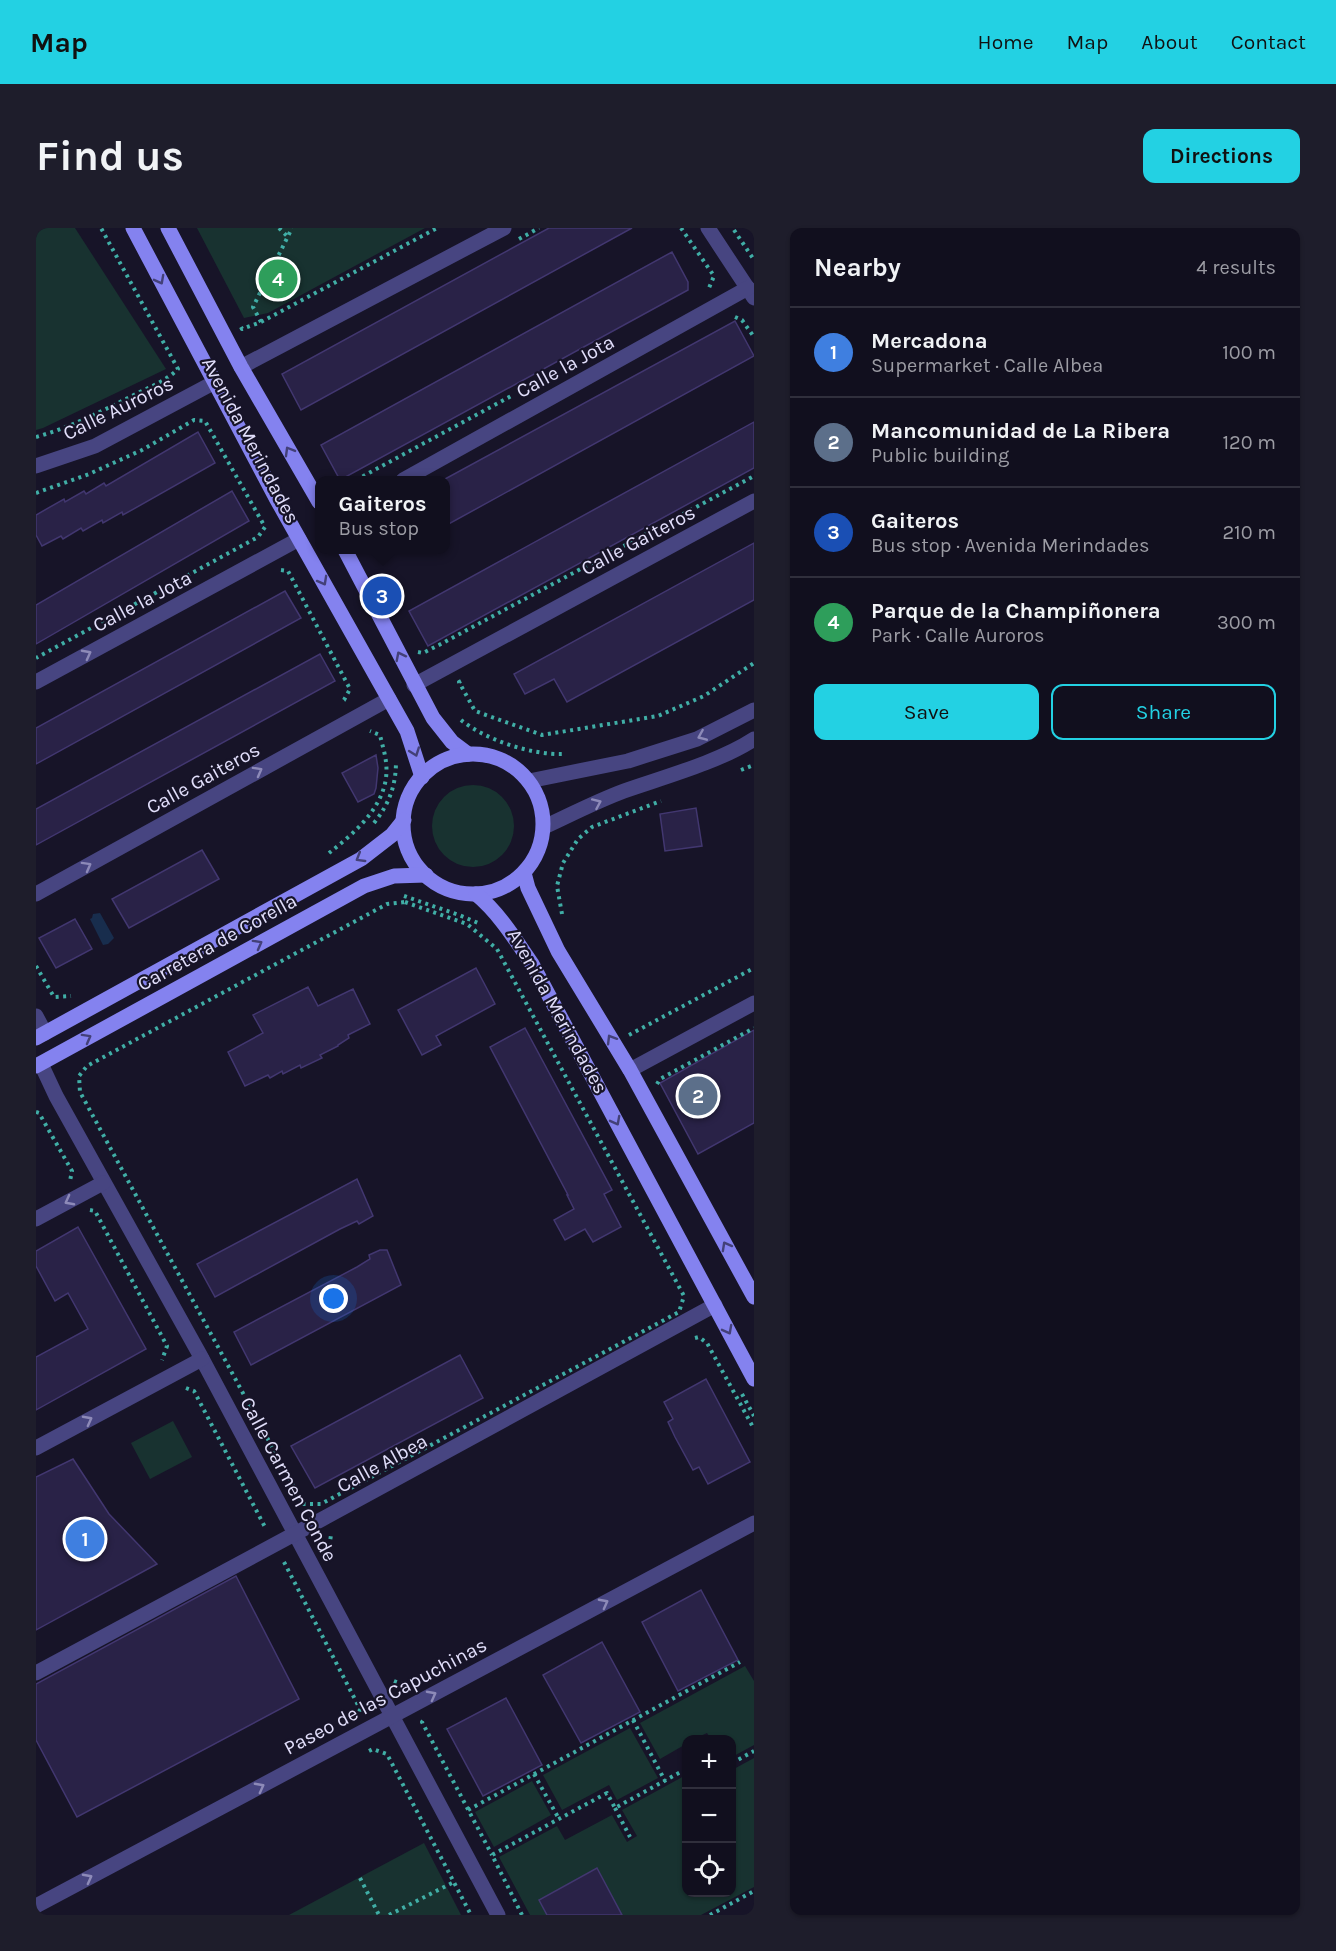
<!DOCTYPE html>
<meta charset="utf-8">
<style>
body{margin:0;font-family:Karla,sans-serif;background:#1e1d2b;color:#f1f3f6}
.controls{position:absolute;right:18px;bottom:18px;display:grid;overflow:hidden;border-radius:12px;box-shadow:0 2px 4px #0004}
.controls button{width:54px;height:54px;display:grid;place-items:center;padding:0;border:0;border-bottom:2px solid #302f3c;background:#110f1e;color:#f1f3f6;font:30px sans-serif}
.you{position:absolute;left:298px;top:1071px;width:21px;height:21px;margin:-15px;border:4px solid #fff;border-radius:50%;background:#1a73e8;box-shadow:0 0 0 9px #1a73e833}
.badge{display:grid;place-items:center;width:39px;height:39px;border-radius:50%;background:#23d1e3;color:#fff;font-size:20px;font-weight:700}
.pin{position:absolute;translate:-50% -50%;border:3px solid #fff;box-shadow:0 2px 6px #0006}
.popup{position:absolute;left:279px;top:248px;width:135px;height:78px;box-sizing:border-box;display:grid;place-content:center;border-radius:12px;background:#110f1e;filter:drop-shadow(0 2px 4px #0005);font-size:20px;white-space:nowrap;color:#9c9ca4}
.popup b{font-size:22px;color:#f1f3f6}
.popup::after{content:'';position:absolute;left:50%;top:100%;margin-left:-12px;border:12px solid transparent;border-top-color:#110f1e}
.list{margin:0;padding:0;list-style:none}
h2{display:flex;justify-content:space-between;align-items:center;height:78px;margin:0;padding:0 24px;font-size:26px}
h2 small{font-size:20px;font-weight:400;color:#9c9ca4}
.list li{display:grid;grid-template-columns:39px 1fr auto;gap:18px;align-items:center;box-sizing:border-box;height:90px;padding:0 24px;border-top:2px solid #302f3c}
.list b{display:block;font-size:22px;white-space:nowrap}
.list p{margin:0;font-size:20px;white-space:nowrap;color:#9c9ca4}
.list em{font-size:20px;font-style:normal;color:#9c9ca4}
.actions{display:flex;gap:12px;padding:18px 24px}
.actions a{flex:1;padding:14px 0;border:2px solid #23d1e3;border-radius:12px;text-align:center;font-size:21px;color:#23d1e3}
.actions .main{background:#23d1e3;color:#111}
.icon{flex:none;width:33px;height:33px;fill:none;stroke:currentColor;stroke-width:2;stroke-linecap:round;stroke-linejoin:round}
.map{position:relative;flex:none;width:718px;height:1687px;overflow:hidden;border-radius:12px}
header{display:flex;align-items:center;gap:36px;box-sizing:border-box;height:84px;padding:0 30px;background:#23d1e3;color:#111}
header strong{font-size:28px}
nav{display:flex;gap:33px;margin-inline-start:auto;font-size:21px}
.intro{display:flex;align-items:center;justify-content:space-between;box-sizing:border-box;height:144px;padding:0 36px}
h1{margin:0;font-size:42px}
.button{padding:15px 27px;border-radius:12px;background:#23d1e3;color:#111;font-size:21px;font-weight:700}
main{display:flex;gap:36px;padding:0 36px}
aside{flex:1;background:#110f1e;border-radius:12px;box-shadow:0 2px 4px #0004}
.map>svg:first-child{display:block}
.green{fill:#183230}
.water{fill:#182d4d}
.building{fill:#292247;stroke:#423770;stroke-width:1.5}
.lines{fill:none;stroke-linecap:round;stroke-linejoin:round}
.path{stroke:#40aea6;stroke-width:4;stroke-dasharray:3 4.5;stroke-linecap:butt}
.minor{stroke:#474581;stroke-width:15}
.tertiary{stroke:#474581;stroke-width:15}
.secondary{stroke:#8482ef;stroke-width:15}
.oneway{stroke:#434078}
.oneway2{stroke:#8d8ab8}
.labels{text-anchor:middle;stroke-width:4.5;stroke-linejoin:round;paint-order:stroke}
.street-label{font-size:20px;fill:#e2dffb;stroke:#171428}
</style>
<header>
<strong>Map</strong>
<nav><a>Home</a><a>Map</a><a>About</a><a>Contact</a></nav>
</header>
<div class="intro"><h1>Find us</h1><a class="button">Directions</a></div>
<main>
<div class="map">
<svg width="718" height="1687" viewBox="0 0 718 1687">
<rect width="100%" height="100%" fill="#171428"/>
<g class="green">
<polygon points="0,0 39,0 130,141 7,200 0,202"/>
<polygon points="161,0 389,0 232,85 208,90"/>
<circle cx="437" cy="598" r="41"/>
<polygon points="137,1193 156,1229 114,1251 95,1215"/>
<polygon points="709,1438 718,1453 718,1517 696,1529 696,1512 675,1511 671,1505 658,1511 650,1512 650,1516 624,1531 604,1495"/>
<polygon points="594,1500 622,1550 581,1572 573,1557 526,1582 507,1547"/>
<polygon points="718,1530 718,1659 665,1687 494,1687 463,1629 521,1598 529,1612 576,1587 591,1614 601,1608 586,1582 650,1547 650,1664 696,1664 696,1557 698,1556 696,1551 696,1542"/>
<polygon points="496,1553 515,1587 458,1619 439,1584"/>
<polygon points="388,1615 425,1687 253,1687"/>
</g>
<polygon class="water" points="64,685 78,710 72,716 67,717 54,691 56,690 57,686"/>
<g class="building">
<polygon points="513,0 596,0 265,182 246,146"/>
<polygon points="636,24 652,54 652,62 304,252 285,217"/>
<polygon points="699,93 718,128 409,298 409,251"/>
<polygon points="718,194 718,240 392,418 373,383"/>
<polygon points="162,204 179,235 87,287 86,284 67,295 66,292 47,303 45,300 27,311 25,308 6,318 0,307 0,287 28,271 29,274 48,263 50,266 68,255 70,258"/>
<polygon points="196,263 213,293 0,416 0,377"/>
<polygon points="718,315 718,372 531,474 518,451 489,466 478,446"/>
<polygon points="249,363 265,390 0,536 0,500"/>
<polygon points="284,426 299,453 0,617 0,581"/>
<polygon points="340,527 342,540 340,560 338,566 322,574 306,545"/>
<polygon points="660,580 666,618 629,623 624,586"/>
<polygon points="166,622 183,651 93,700 76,671"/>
<polygon points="39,691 56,721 20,740 3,710"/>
<polygon points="440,740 459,776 400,808 405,817 386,827 362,782"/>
<polygon points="272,759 282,778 317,761 334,796 312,807 313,810 302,817 302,818 284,827 286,830 265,840 264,837 247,846 246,843 234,850 232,847 209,858 192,824 227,805 217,787"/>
<polygon points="489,800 576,962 568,966 585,999 557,1014 549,1001 529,1012 518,992 538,981 531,967 532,967 454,819"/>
<polygon points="718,802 718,895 662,926 624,855"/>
<polygon points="321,951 337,988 323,996 321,993 304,1001 179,1069 161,1036"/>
<polygon points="42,999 110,1121 0,1182 0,1129 52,1101 32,1065 19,1073 0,1038 0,1023"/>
<polygon points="344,1022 351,1022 365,1057 215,1137 198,1104 321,1039 334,1031 333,1027"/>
<polygon points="424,1127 447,1170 279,1260 255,1218"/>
<polygon points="670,1151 714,1234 672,1256 663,1239 657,1242 639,1209 632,1194 637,1191 628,1174"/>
<polygon points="37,1231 73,1286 121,1336 0,1402 0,1249"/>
<polygon points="200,1348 263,1471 41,1589 0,1512 0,1456"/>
<polygon points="665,1362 702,1432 642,1463 606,1394"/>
<polygon points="566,1414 604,1484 545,1515 507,1447"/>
<polygon points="470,1470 506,1537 447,1568 411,1501"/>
<polygon points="561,1640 586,1687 511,1687 503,1672"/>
</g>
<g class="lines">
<g class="path">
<polyline points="243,0 252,9"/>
<polyline points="645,0 678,48 673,60"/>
<polyline points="698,2 718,32"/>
<polyline points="483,11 503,0"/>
<polyline points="699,89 706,92 718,109"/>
<polyline points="225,94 217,79 256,0"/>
<polyline points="205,99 206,101 225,94 401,0"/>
<path d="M0,209c33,-9 64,-25 94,-40 17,-9 35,-15 48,-28l-77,-141"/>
<polyline points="320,252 477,167"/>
<polyline points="0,265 53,246 106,222 158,192 169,193 229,299 222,309 0,430"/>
<polyline points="245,342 252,343 314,461 308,472 305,474"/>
<polyline points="382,424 387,425 403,417 718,248"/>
<polyline points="425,453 423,454 439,483 506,507 622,488 668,468 718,435"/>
<path d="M425,492c25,20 70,35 102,34"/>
<polyline points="705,542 718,537"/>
<path d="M338,595c15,-19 22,-37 22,-62"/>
<path d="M293,625c28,-22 62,-51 57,-91 -1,-9 -4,-18 -6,-27l-10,-4"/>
<polyline points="368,668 423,687 442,695"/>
<polygon points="369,674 431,696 461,721 648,1068 643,1084 285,1276 267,1276 44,864 43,848 51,838 351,676"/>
<polyline points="526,686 521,658 527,635 542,611 556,599 625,573"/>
<polyline points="0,738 18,769 35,768"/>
<polyline points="593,807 718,740"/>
<polyline points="621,856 624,851 718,800"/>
<polyline points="0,884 3,885 36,943 34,953"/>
<polyline points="54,982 59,983 131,1118 126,1132"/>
<polyline points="659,1110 663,1109 671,1115 718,1201"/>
<polyline points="150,1160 158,1163 230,1301"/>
<polyline points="706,1166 718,1188"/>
<polyline points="292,1326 295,1307"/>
<polyline points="248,1334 324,1481 323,1485"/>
<polyline points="358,1453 374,1459"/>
<polyline points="597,1492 629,1553"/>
<polyline points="387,1493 386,1494 456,1627"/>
<polyline points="333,1523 337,1521 351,1526 435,1687"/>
<polyline points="696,1535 718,1523"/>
<polyline points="498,1546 523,1591"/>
<polyline points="579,1580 594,1609"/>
<polyline points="432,1582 704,1434"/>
<polyline points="324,1650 343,1687"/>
<polyline points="353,1687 418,1654"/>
<polyline points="486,1687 456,1627 571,1565 579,1580 650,1541"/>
<polyline points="674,1687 718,1663"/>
</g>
<g class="minor">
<polyline points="672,0 718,70"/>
<polyline points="205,139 468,0"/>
<polyline points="0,238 59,218 179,154"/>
<polyline points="367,252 712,60"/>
<polyline points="0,454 263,311"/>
<polyline points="378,457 718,273"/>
<polyline points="0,666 353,471"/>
<polyline points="0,788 9,805"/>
<polyline points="5,836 20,868 164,1127 462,1687"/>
<polyline points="594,842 718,775"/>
<polyline points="0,991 67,955"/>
<polyline points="0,1220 166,1131"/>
<polyline points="0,1445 290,1289 679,1077"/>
<polyline points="0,1678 718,1295"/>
</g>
<g class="tertiary">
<polyline points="493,553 592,533 661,511 718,482"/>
<path d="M508,599c26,-12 53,-26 80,-36 40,-14 95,-29 130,-52"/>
</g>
<g class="secondary">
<polyline points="97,0 240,270 371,503 386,549"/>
<polyline points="132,0 205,139 283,274"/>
<polyline points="309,322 397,490 416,514 432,526"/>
<circle cx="437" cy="596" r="70"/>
<polyline points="488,645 492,660 522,723 594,842 718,1069"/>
<path d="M440,666c23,19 39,45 56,70l222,415"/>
<polyline points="0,810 325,631 356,607 368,592"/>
<polyline points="0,838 328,658 358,648 390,647"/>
</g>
</g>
<defs><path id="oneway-chevron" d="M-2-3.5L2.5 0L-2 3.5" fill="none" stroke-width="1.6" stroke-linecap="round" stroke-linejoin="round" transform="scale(1.5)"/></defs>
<g class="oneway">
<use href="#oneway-chevron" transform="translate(124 52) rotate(62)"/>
<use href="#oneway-chevron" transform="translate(253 223) rotate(-120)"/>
<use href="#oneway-chevron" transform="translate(287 353) rotate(61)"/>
<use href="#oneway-chevron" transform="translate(364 428) rotate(-117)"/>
<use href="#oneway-chevron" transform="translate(379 524) rotate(70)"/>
<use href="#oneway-chevron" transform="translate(324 630) rotate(149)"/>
<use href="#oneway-chevron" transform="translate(222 716) rotate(-29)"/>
<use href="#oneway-chevron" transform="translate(51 810) rotate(-29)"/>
<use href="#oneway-chevron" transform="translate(575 811) rotate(-121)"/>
<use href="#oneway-chevron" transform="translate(580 893) rotate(62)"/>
<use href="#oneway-chevron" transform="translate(690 1018) rotate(-119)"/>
<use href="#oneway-chevron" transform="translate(692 1102) rotate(62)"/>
</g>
<g class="oneway2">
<use href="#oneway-chevron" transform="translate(51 426) rotate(-28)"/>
<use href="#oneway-chevron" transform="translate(666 508) rotate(157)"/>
<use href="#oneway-chevron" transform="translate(222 543) rotate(-29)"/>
<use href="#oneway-chevron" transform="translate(561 575) rotate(-24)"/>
<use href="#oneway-chevron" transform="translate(51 638) rotate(-29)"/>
<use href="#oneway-chevron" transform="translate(33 973) rotate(152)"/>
<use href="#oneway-chevron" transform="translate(52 1192) rotate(-28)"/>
<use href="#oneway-chevron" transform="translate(568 1375) rotate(-28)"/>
<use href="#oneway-chevron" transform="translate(396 1467) rotate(-28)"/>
<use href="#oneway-chevron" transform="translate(224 1559) rotate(-28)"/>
<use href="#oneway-chevron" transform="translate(52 1650) rotate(-28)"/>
</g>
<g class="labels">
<g class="street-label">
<text transform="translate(529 138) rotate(-29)" y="7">Calle la Jota</text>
<text transform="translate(82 180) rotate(-26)" y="7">Calle Auroros</text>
<text transform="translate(215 212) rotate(62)" y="7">Avenida Merindades</text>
<text transform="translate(602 312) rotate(-28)" y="7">Calle Gaiteros</text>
<text transform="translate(106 373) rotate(-28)" y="7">Calle la Jota</text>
<text transform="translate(167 550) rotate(-29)" y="7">Calle Gaiteros</text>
<text transform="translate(181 714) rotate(-29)" y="7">Carretera de Corella</text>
<text transform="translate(522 783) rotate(61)" y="7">Avenida Merindades</text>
<text transform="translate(346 1235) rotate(-29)" y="7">Calle Albea</text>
<text transform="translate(253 1251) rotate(62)" y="7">Calle Carmen Conde</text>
<text transform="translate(349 1468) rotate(-28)" y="7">Paseo de las Capuchinas</text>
</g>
</g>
</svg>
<div class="controls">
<button>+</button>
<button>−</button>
<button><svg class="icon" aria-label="locate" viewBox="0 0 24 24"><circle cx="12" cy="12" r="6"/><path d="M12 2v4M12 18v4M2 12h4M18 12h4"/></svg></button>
</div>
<div class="you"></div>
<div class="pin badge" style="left:49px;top:1311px;background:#3f7fe0">1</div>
<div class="pin badge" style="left:662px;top:868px;background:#5c6f8a">2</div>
<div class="pin badge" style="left:346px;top:368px;background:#1a4fb4">3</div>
<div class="popup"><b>Gaiteros</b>Bus stop</div>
<div class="pin badge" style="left:242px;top:51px;background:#2e9e5b">4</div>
</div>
<aside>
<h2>Nearby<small>4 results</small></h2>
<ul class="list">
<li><span class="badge" style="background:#3f7fe0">1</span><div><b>Mercadona</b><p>Supermarket · Calle Albea</p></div><em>100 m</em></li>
<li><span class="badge" style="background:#5c6f8a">2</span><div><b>Mancomunidad de La Ribera</b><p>Public building</p></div><em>120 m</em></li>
<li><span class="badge" style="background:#1a4fb4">3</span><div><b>Gaiteros</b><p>Bus stop · Avenida Merindades</p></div><em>210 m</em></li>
<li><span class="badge" style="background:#2e9e5b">4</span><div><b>Parque de la Champiñonera</b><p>Park · Calle Auroros</p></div><em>300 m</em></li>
</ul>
<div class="actions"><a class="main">Save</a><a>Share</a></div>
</aside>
</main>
